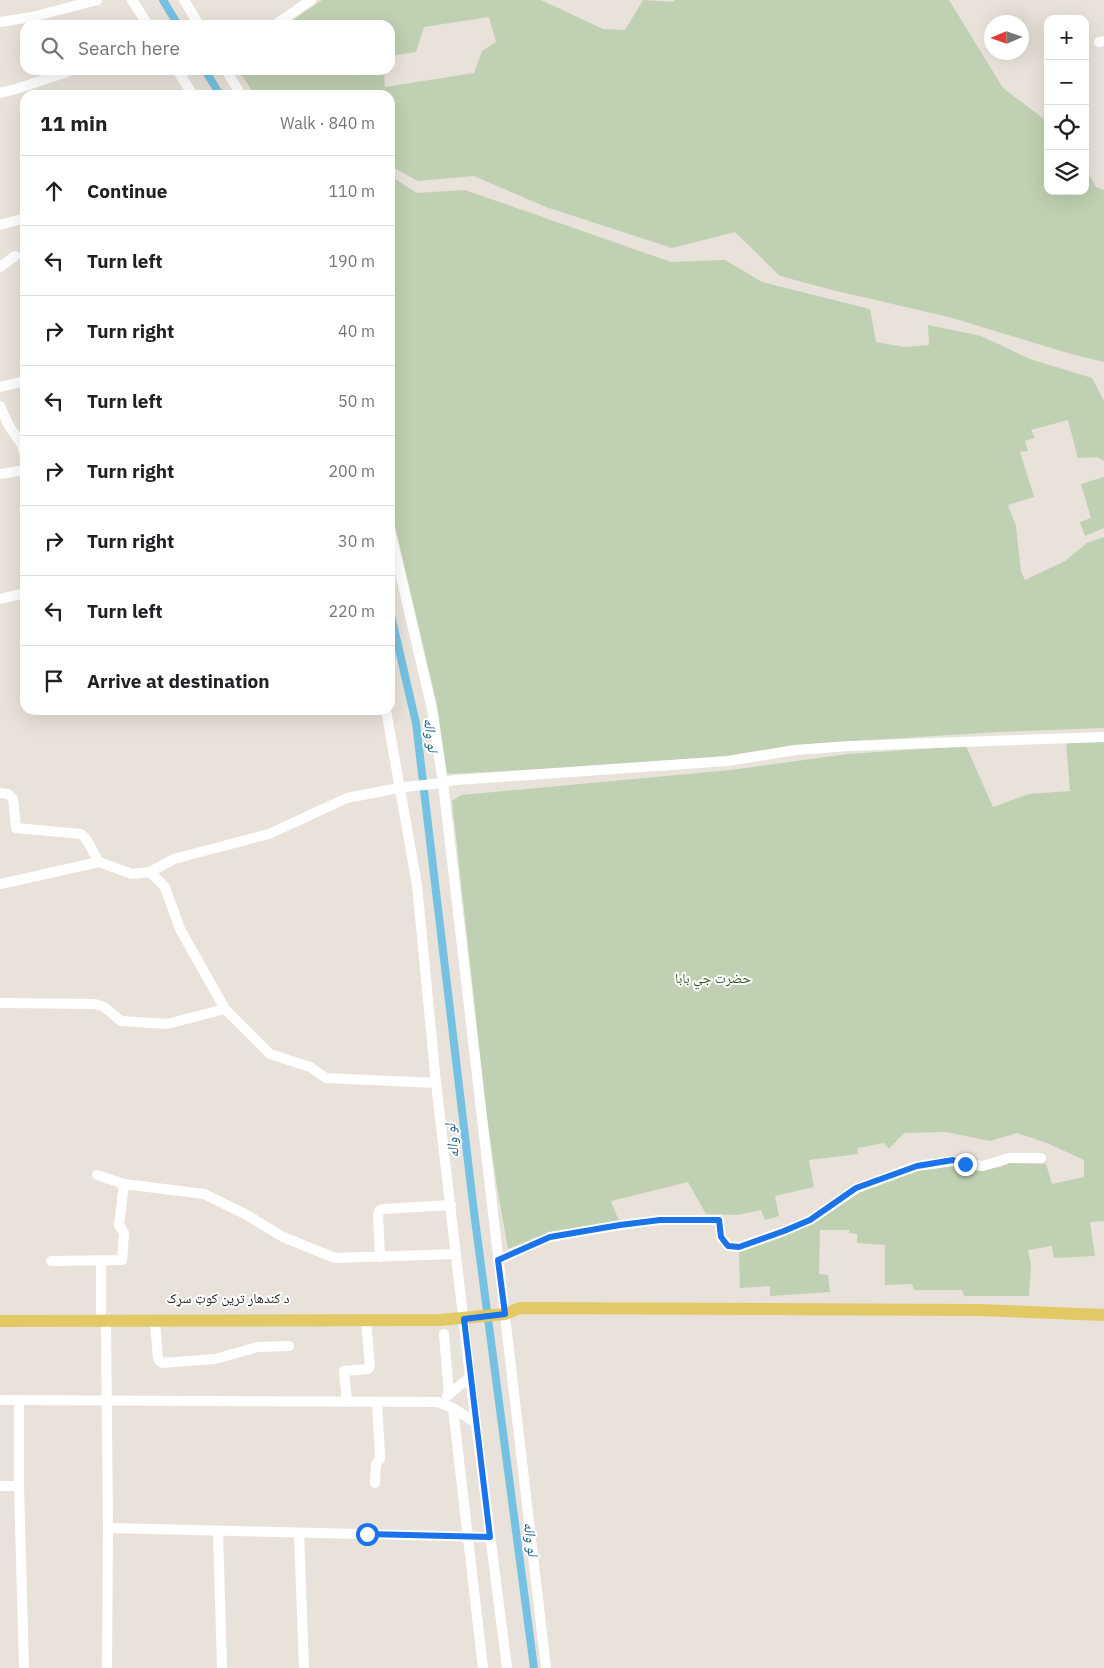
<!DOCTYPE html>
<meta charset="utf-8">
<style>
body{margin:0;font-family:"IBM Plex Sans","Noto Naskh Arabic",sans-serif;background:#f6f6f6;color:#202124}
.controls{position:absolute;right:15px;top:15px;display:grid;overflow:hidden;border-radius:10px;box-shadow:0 5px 20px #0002}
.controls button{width:45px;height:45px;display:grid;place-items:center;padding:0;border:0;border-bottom:1px solid #e0e0e0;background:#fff;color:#202124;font:25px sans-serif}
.compass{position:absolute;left:984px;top:15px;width:45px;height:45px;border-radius:50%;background:#fff;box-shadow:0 5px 20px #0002;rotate:268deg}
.stop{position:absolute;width:15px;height:15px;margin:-11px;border:4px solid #1a73e8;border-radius:50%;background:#fff}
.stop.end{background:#1a73e8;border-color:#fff;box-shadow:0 1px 5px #0008}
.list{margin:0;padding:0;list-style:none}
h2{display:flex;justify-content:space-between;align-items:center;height:65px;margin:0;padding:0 20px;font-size:21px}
h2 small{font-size:16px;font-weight:400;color:#757577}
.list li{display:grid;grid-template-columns:32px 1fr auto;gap:15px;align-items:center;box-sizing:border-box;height:70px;padding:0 20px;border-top:1px solid #e0e0e0}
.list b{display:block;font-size:19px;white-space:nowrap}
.list em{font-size:16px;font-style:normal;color:#757577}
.icon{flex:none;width:28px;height:28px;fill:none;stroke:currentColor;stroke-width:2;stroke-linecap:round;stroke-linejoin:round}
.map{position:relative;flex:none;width:1104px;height:1668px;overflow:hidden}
.search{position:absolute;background:#fff;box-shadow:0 5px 20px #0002;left:20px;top:20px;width:375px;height:55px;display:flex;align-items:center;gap:12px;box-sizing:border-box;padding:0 18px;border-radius:15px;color:#757577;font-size:19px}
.panel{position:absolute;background:#fff;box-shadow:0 5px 20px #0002;left:20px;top:90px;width:375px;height:625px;border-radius:15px}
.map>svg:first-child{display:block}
.cemetery{fill:#c0d0b2}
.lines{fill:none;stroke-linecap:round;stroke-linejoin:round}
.canal{stroke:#75c1e2;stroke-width:8}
.minor{stroke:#fff;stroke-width:10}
.major{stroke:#e2c965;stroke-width:12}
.route{stroke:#1a73e8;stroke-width:6}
.labels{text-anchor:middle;stroke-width:4;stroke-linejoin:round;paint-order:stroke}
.park-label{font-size:14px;fill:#2a5b1f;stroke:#fff}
.street-label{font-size:14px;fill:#272727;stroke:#fff}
.water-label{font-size:15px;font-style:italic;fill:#195f89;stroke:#fff}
</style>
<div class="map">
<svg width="1104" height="1668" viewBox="0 0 1104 1668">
<rect width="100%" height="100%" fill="#e8e2da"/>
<g class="cemetery">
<polygon points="322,0 541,0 603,29 625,30 643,0 673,2 675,0 949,0 1003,88 1048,122 1048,191 1085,191 1085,167 1096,187 1104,190 1104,362 1071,354 949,317 832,290 780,276 735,232 672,248 546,207 474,176 418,181 390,166 390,95 255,95 238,70 384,70 385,87 474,73 482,51 496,42 489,17 424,27 416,52 390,56 390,25 286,25"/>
<polygon points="390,176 417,193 465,190 671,262 725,260 762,282 870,309 876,342 904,347 929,345 928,325 981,336 1030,359 1092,378 1104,401 1104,461 1097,457 1078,458 1068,420 1031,430 1035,438 1025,441 1028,451 1020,452 1034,497 1008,505 1016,526 1021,572 1025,580 1065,561 1087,543 1104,537 1104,728 997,732 793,745 727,756 561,768 447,774 437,705 390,504"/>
<polygon points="1104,477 1104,528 1085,536 1080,522 1091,518 1081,484"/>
<polygon points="1104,738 1104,1221 1090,1222 1095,1256 1054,1258 1052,1246 1028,1250 1031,1264 1029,1296 964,1296 962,1290 914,1290 912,1284 885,1285 885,1245 857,1243 857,1234 849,1233 849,1230 820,1230 819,1274 828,1275 830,1292 770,1296 770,1286 740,1288 739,1252 785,1235 859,1191 917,1171 953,1166 982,1170 1001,1167 1009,1163 1046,1164 1052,1184 1084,1177 1084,1160 1047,1143 1017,1133 990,1141 946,1132 904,1133 889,1149 884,1143 857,1148 858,1154 809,1160 814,1187 775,1196 779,1216 765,1220 761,1210 737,1215 706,1214 688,1182 611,1201 619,1221 548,1233 508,1249 497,1187 487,1117 452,801 461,795 731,770 848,754 966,746 993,807 1029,794 1070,791 1066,741"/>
</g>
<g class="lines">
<g class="canal">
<polyline points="163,0 178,25"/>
<polyline points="205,70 220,95"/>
<polyline points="390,611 416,723 474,1212 534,1668"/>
</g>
<g class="minor">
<polyline points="132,0 148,25"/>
<polyline points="184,0 199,25"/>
<polyline points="0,22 32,17 97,0"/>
<polyline points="275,25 311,0"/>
<polyline points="1099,42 1104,41"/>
<polyline points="177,70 193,95"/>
<polyline points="226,70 241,95"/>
<polyline points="0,93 16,89 73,70"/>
<polyline points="0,225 25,218"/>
<polyline points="0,267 15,256"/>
<polyline points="0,387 25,381"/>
<polyline points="0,406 8,424 22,445 25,458"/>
<polyline points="0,474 25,470"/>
<polyline points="390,530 432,709 443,783 546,1668"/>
<polyline points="0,599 25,593"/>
<polyline points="386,710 417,885 436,1083 470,1377 507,1668"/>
<polyline points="0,793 8,794 13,799 16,828 81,834 86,839 99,862"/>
<polyline points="150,872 165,887 180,929 225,1009 270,1054 310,1067 326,1078 436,1083"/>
<polyline points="0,884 99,862 132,874 150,872 174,859 269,834 347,798 404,787 434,784 456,780 728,761 796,750 849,746 1104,737"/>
<polyline points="0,1003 95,1004 104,1007 121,1021 167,1024 225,1009"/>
<polyline points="97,1175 124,1184 204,1194 245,1214 283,1237 335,1258 456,1254"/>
<polyline points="380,1257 378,1215 379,1211 383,1209 451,1205"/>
<polyline points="498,1260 550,1237 621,1225 660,1220 719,1220 721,1237 728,1246 739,1247 784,1231 810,1220 857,1188 917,1166 953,1161 965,1164 983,1166 1009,1158 1041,1158"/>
<polyline points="51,1261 122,1260 124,1233 119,1225 124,1184"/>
<polyline points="101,1261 101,1312"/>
<polyline points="155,1320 158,1359 162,1363 215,1359 258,1347 289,1346"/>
<polyline points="106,1321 108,1528 107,1668"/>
<polyline points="444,1334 449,1395"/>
<polyline points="447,1396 470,1377"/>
<polyline points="0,1400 438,1402 453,1408 476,1423"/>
<polyline points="19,1400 19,1486 24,1668"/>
<polyline points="347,1402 344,1371 368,1369 370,1367 366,1320"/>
<polyline points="453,1408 483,1668"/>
<polyline points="375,1483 376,1464 380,1459 380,1455 377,1402"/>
<polyline points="0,1486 19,1486"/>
<polyline points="108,1528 490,1537"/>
<polyline points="218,1531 222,1668"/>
<polyline points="299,1533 304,1668"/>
</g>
<polyline class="major" points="0,1321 440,1320 505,1314 520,1308 978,1310 1104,1315"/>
</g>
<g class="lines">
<polyline class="route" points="367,1534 490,1537 464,1319 505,1314 498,1260 550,1237 620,1225 660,1220 719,1220 721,1237 728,1246 739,1247 784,1231 810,1220 856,1188 917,1166 953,1160 965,1164"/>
</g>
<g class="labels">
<g class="park-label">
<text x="713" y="983">حضرت جي بابا</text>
</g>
<g class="street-label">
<text x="228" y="1303">د کندهار ترين کوټ سړک</text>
</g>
<g class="water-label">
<text transform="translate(431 735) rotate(82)" y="5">لو واله</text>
<text transform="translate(452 1141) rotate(-97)" y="5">لو واله</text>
<text transform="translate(531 1539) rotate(82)" y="5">لو واله</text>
</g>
</g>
</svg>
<div class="controls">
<button>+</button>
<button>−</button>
<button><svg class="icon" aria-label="locate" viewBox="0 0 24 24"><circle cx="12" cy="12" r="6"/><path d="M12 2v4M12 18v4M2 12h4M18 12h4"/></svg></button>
<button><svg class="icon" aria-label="layers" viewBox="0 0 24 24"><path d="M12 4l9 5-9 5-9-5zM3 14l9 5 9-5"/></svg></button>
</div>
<svg class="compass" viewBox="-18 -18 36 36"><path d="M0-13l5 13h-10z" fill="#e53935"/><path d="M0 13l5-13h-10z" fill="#757577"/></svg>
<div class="stop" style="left:367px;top:1534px"></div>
<div class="stop end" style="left:965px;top:1164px"></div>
<div class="search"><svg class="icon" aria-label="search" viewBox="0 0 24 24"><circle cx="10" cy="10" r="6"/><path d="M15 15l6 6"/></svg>Search here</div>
<section class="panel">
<h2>11 min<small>Walk · 840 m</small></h2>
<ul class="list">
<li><svg class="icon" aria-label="ahead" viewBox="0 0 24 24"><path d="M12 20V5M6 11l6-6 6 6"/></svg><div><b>Continue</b></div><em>110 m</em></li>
<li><svg class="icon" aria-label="left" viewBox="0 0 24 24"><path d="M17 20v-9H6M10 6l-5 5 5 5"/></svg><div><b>Turn left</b></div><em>190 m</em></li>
<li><svg class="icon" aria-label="right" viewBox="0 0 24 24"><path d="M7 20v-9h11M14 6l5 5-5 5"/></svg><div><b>Turn right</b></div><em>40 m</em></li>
<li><svg class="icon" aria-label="left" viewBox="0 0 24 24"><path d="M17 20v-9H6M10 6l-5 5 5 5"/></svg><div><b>Turn left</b></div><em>50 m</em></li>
<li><svg class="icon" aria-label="right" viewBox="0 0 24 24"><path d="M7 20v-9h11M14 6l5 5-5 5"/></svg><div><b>Turn right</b></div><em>200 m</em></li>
<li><svg class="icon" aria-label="right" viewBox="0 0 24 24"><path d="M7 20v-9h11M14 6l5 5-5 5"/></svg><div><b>Turn right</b></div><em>30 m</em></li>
<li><svg class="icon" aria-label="left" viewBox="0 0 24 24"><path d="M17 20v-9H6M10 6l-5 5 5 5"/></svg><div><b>Turn left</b></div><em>220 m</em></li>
<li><svg class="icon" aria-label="arrive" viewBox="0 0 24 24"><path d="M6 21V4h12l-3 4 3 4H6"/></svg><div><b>Arrive at destination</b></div></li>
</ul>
</section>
</div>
